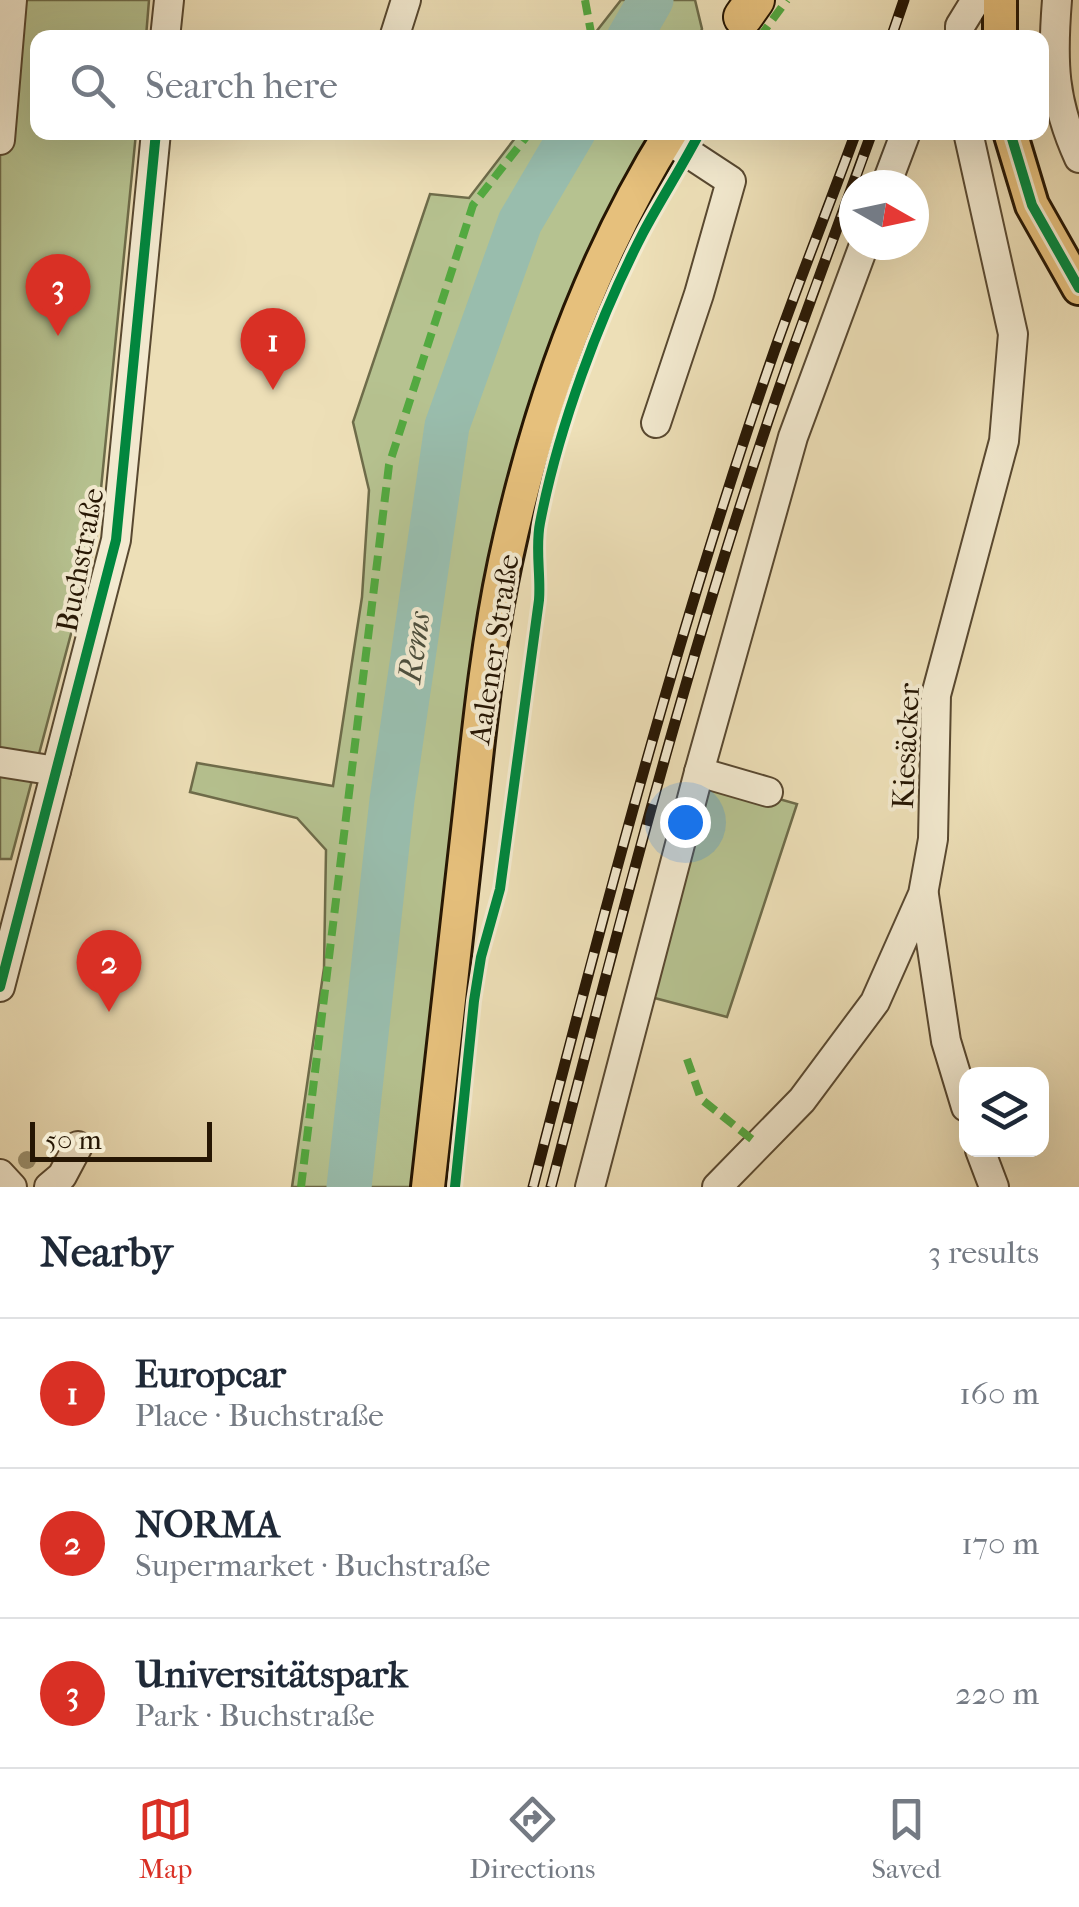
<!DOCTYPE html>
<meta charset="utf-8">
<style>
body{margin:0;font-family:"IM FELL French Canon",serif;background:#f6f6f7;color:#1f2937}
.controls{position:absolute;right:30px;bottom:30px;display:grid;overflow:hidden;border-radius:20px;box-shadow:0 10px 40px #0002}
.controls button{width:90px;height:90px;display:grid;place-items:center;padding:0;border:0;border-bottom:2px solid #e0e1e3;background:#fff;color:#1f2937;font:50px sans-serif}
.compass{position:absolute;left:839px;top:170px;width:90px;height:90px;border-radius:50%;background:#fff;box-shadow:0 10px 40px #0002;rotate:99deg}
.scale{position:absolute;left:30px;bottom:25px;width:182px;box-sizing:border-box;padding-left:10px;border:5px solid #261603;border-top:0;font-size:28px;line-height:35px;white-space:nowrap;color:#261603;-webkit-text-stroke:8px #f3ead0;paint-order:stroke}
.you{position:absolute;left:685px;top:822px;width:35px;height:35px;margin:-25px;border:8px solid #fff;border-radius:50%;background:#1a73e8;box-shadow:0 0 0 15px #1a73e833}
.badge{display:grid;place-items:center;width:65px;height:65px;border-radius:50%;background:#d93025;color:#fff;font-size:32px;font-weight:700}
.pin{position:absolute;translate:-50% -82px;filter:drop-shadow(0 2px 5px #0008)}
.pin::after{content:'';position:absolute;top:52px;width:35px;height:30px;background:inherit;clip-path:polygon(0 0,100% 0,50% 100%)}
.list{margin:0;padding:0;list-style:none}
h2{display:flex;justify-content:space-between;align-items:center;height:130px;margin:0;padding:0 40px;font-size:42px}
h2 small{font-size:32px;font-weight:400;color:#747a83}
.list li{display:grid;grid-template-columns:65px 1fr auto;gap:30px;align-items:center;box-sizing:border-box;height:150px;padding:0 40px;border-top:2px solid #e0e1e3}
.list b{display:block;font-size:38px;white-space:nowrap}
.list p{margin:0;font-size:32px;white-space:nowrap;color:#747a83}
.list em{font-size:32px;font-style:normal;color:#747a83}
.icon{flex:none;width:55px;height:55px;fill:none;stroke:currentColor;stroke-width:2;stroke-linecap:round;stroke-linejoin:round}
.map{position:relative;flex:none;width:1079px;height:1187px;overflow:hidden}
.search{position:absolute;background:#fff;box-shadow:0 10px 40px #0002;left:30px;right:30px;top:30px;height:110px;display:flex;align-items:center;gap:25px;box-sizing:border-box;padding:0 35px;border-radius:20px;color:#747a83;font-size:38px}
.sheet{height:580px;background:#fff}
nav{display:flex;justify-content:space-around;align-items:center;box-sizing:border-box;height:140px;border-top:2px solid #e0e1e3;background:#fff;font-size:28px;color:#747a83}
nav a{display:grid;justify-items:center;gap:5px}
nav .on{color:#d93025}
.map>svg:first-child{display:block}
.green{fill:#b6c290;stroke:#6e6c4a;stroke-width:2.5}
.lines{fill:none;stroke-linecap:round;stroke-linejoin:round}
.river{stroke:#99bdad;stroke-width:45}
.minor-casing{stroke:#584830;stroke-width:32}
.major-casing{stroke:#261603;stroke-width:38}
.highway-casing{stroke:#261603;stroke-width:42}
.minor{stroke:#f3ead0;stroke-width:28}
.major{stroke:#e6c07c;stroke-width:32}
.highway{stroke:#e6c07c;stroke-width:38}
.rail-casing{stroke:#261603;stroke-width:11}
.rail{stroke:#f3ead0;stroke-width:8;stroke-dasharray:22;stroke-linecap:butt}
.quiet{stroke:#53a940;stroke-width:8;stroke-dasharray:15 8;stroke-linecap:butt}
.cycleway-casing{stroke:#f3ead0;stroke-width:16}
.cycleway{stroke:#00873e;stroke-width:10}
.tree{fill:#9b916f}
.labels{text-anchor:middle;stroke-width:8;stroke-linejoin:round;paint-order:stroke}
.street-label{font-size:30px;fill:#261603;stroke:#f3ead0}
.water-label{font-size:32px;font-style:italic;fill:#4e503e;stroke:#f3ead0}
</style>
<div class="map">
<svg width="1079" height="1187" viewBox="0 0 1079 1187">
<rect width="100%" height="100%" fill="#eddfb7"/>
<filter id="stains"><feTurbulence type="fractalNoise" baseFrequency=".002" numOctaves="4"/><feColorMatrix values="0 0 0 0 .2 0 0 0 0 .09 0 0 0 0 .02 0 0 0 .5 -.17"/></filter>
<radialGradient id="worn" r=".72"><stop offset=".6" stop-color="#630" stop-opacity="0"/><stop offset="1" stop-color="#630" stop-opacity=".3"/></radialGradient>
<g class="green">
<polygon points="0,0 149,0 146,37 38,38 38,132 136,133 96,540 11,859 0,859"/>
<polygon points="621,0 695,0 702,29 699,37 592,37"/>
<polygon points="519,133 652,133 516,454 417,1187 292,1187 324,968 326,850 297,818 190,792 197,763 333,786 362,597 369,490 353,422 430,194 469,198"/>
<polygon points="705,778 797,804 727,1017 647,996"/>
</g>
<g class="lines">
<g class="river">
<polyline points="629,38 651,0"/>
<polyline points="349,1187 392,800 447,426 520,222 573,132"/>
</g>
<g class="minor-casing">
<g id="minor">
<path d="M1057,0c-5,62 -4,101 22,158"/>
<polyline points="165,38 169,0"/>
<polyline points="394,38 406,0"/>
<polyline points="960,38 960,26 976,0"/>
<polyline points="0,140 12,0"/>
<polyline points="886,185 906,132"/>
<polyline points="656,423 699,294 731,181 667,139"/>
<polyline points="0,762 56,771"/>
<polyline points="699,772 768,792"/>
<polyline points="924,895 946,1041 966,1107"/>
<polyline points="0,987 116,540 156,132"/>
<polyline points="980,1150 994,1187"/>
<polyline points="0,1174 12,1187"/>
<polyline points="49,1187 62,1176 78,1146"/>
<polyline points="590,1187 699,772 793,437 864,245"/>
<polyline points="717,1187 802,1100 875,1002 923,894 933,839 936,695 1004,441 1013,334 968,132"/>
</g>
</g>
<g class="major-casing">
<g id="major">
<polyline points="1000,38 1000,0"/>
<polyline points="1010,132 1032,205 1079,288"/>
<path d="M428,1187c13,-113 26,-226 38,-339 11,-95 19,-192 39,-286 32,-150 84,-299 166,-430"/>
</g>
</g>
<g class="highway-casing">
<polyline id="highway" points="743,17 755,0"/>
</g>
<use href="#minor" class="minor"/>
<use href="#major" class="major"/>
<use href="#highway" class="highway"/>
<g class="rail-casing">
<g id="rail">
<polyline points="891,38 904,0"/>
<path d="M533,1187c72,-280 146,-562 241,-835 26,-74 55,-146 82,-220"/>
<path d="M551,1187c72,-277 143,-557 238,-827 27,-76 56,-152 83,-228"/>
</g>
</g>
<use href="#rail" class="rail"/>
<g class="quiet">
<polyline points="585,0 592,38"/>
<polyline points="759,38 787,0"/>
<polyline points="687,1059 701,1099 758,1144"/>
<polyline points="301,1187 389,465 473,205 530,132"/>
</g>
<g class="cycleway-casing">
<g id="cycleway">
<polyline points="1010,132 1032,205 1079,288"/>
<polyline points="0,987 116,540 156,132"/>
<path d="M455,1187l19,-186 7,-44 19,-68 39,-289c2,-25 -4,-52 1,-77 18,-94 59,-205 103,-290 18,-34 39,-66 57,-101"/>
</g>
</g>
<use href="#cycleway" class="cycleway"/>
</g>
<circle class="tree" cx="27" cy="1160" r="9"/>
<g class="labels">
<g class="street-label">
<text transform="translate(80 560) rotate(-79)" y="10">Buchstraße</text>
<text transform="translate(494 649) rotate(-81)" y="10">Aalener Straße</text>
<text transform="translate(906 746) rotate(-87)" y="10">Kiesäcker</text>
</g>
<g class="water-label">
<text transform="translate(414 647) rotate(-82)" y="11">Rems</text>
</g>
</g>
<rect width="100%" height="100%" filter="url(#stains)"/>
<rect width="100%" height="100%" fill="url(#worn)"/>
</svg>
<div class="controls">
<button><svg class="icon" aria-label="layers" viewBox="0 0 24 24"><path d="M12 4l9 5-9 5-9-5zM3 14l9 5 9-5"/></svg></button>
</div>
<svg class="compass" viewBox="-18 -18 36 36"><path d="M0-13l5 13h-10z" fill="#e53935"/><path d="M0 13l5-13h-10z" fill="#747a83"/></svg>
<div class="scale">50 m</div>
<div class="you"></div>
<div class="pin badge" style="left:273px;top:390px">1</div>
<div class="pin badge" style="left:109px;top:1012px">2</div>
<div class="pin badge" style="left:58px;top:336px">3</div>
<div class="search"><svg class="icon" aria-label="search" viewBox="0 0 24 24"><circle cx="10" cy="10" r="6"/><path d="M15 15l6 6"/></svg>Search here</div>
</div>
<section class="sheet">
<h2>Nearby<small>3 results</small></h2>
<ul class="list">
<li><span class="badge">1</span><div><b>Europcar</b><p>Place · Buchstraße</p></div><em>160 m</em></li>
<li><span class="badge">2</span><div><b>NORMA</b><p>Supermarket · Buchstraße</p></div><em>170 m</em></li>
<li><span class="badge">3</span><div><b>Universitätspark</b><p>Park · Buchstraße</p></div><em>220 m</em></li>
</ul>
</section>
<nav>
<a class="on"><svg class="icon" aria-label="map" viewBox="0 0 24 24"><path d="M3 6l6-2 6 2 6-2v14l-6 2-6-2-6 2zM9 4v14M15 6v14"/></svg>Map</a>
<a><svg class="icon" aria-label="directions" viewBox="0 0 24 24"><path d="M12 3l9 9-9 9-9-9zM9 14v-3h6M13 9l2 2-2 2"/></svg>Directions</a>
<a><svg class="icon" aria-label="saved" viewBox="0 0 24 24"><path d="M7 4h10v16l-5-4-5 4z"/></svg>Saved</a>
</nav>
